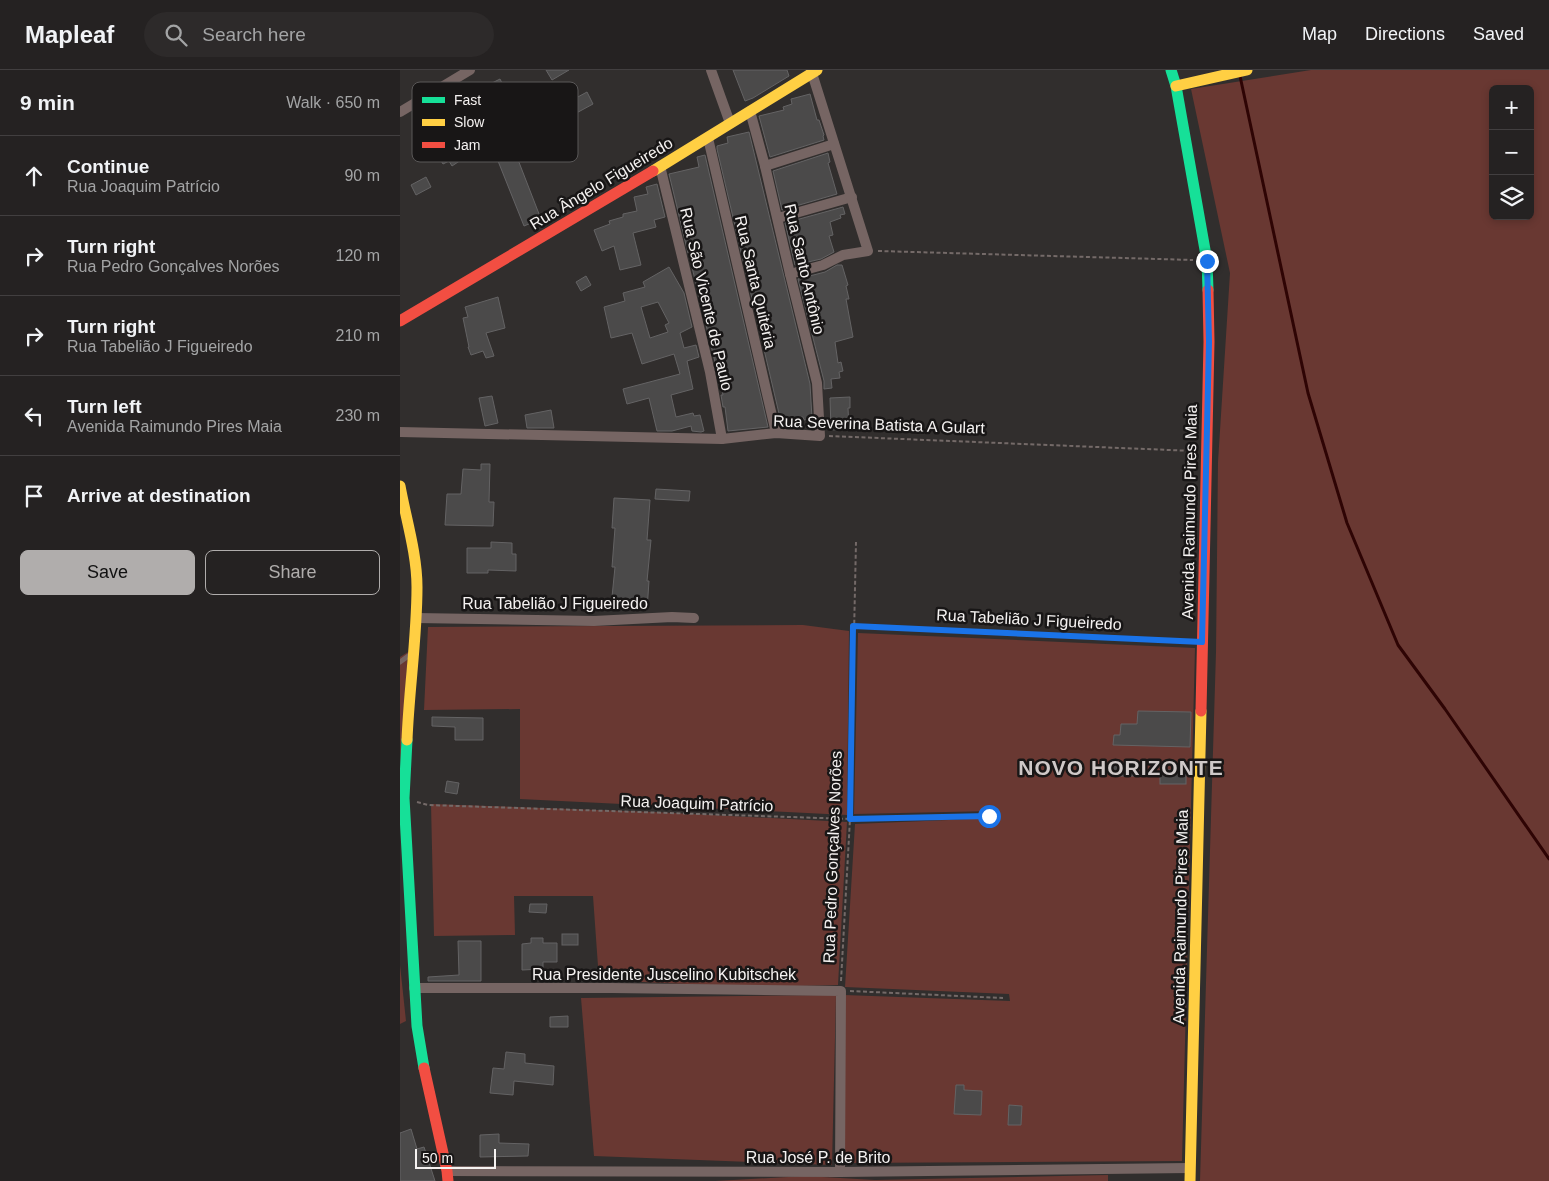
<!DOCTYPE html>
<meta charset="utf-8">
<style>
body{margin:0;font-family:Helvetica,sans-serif;background:#2d2a2a;color:#f1f3f6}
.controls{position:absolute;right:15px;top:15px;display:grid;overflow:hidden;border-radius:8px;box-shadow:0 2px 8px #0003}
.controls button{width:45px;height:45px;display:grid;place-items:center;padding:0;border:0;border-bottom:1px solid #423f40;background:#252222;color:#f1f3f6;font:25px sans-serif}
.scale{position:absolute;left:15px;bottom:12px;width:81px;box-sizing:border-box;padding-left:5px;border:2px solid #f5f2f1;border-top:0;font-size:14px;line-height:18px;white-space:nowrap;color:#f5f2f1;-webkit-text-stroke:4px #181616;paint-order:stroke}
.stop{position:absolute;width:15px;height:15px;margin:-11px;border:4px solid #1a73e8;border-radius:50%;background:#fff}
.stop.end{background:#1a73e8;border-color:#fff;box-shadow:0 1px 5px #0008}
.list{margin:0;padding:0;list-style:none}
h2{display:flex;justify-content:space-between;align-items:center;height:65px;margin:0;padding:0 20px;font-size:21px}
h2 small{font-size:16px;font-weight:400;color:#a3a4a5}
.list li{display:grid;grid-template-columns:32px 1fr auto;gap:15px;align-items:center;box-sizing:border-box;height:80px;padding:0 20px;border-top:1px solid #423f40}
.list b{display:block;font-size:19px;white-space:nowrap}
.list p{margin:0;font-size:16px;white-space:nowrap;color:#a3a4a5}
.list em{font-size:16px;font-style:normal;color:#a3a4a5}
.actions{display:flex;gap:10px;padding:15px 20px}
.actions a{flex:1;padding:11px 0;border:1px solid #b0adac;border-radius:8px;text-align:center;font-size:18px;color:#b0adac}
.actions .main{background:#b0adac;color:#111}
.icon{flex:none;width:28px;height:28px;fill:none;stroke:currentColor;stroke-width:2;stroke-linecap:round;stroke-linejoin:round}
.map{position:relative;flex:none;width:1149px;height:1111px;overflow:hidden}
header{display:flex;align-items:center;gap:30px;box-sizing:border-box;height:70px;padding:0 25px;background:#252222;border-bottom:1px solid #423f40}
header strong{font-size:24px}
nav{display:flex;gap:28px;margin-inline-start:auto;font-size:18px}
.search{width:350px;height:45px;background:#2d2a2a;display:flex;align-items:center;gap:12px;box-sizing:border-box;padding:0 18px;border-radius:28px;color:#a3a4a5;font-size:19px}
main{display:flex}
aside{flex:1;background:#252222}
.map>svg:first-child{display:block}
.green{fill:#693832;fill-rule:evenodd}
.lines{fill:none;stroke-linecap:round;stroke-linejoin:round}
.stream{stroke:#2e0404;stroke-width:3}
.building{fill:#4b4a4a;stroke:#646364;fill-rule:evenodd}
.path{stroke:#746a68;stroke-width:2;stroke-dasharray:4 2.5;stroke-linecap:butt}
.lane{stroke:#766563;stroke-width:5}
.street{stroke:#766563;stroke-width:10}
.fast{stroke:#16e098;stroke-width:11}
.slow{stroke:#ffcf43;stroke-width:11}
.jam{stroke:#f24e42;stroke-width:11}
.route{stroke:#1a73e8;stroke-width:6}
.labels{text-anchor:middle;stroke-width:5;stroke-linejoin:round;paint-order:stroke}
.street-label{font-size:16px;fill:#f5f2f1;stroke:#181616}
.district-label{font-size:21px;font-weight:bold;letter-spacing:1px;fill:#cfc9c8;stroke:#181616}
.key{fill:#181616;stroke:#5a5858;stroke-width:1}
.key-label{font-size:14px;fill:#f5f2f1}
</style>
<header>
<strong>Mapleaf</strong>
<div class="search"><svg class="icon" aria-label="search" viewBox="0 0 24 24"><circle cx="10" cy="10" r="6"/><path d="M15 15l6 6"/></svg>Search here</div>
<nav><a>Map</a><a>Directions</a><a>Saved</a></nav>
</header>
<main>
<aside>
<h2>9 min<small>Walk · 650 m</small></h2>
<ul class="list">
<li><svg class="icon" aria-label="ahead" viewBox="0 0 24 24"><path d="M12 20V5M6 11l6-6 6 6"/></svg><div><b>Continue</b><p>Rua Joaquim Patrício</p></div><em>90 m</em></li>
<li><svg class="icon" aria-label="right" viewBox="0 0 24 24"><path d="M7 20v-9h11M14 6l5 5-5 5"/></svg><div><b>Turn right</b><p>Rua Pedro Gonçalves Norões</p></div><em>120 m</em></li>
<li><svg class="icon" aria-label="right" viewBox="0 0 24 24"><path d="M7 20v-9h11M14 6l5 5-5 5"/></svg><div><b>Turn right</b><p>Rua Tabelião J Figueiredo</p></div><em>210 m</em></li>
<li><svg class="icon" aria-label="left" viewBox="0 0 24 24"><path d="M17 20v-9H6M10 6l-5 5 5 5"/></svg><div><b>Turn left</b><p>Avenida Raimundo Pires Maia</p></div><em>230 m</em></li>
<li><svg class="icon" aria-label="arrive" viewBox="0 0 24 24"><path d="M6 21V4h12l-3 4 3 4H6"/></svg><div><b>Arrive at destination</b></div></li>
</ul>
<div class="actions"><a class="main">Save</a><a>Share</a></div>
</aside>
<div class="map">
<svg width="1149" height="1111" viewBox="0 0 1149 1111">
<rect width="100%" height="100%" fill="#312e2d"/>
<g class="green">
<path d="M911,0h238v1111h-349l16,-529 2,-190 12,-189 -39,-184zM1093,19h37v127h-37z"/>
<polygon points="403,555 449,561 447,745 120,729 120,639 24,640 28,557"/>
<polygon points="458,563 795,578 782,1091 441,1093 444,925 610,931 609,924 445,917 455,754 595,748 594,741 454,744"/>
<polygon points="8,582 0,695 0,587"/>
<polygon points="31,734 253,742 447,752 438,915 352,917 199,910 193,826 114,826 115,865 34,866"/>
<polygon points="0,895 6,951 0,954"/>
<polygon points="436,925 432,1095 194,1086 181,928"/>
<polygon points="708,1105 708,1111 315,1111 405,1106 475,1110"/>
</g>
<g class="lines">
<polyline class="stream" points="840,6 908,323 947,453 998,575 1045,639 1149,789"/>
</g>
<g class="building">
<polygon points="146,0 169,0 152,10"/>
<polygon points="333,0 387,0 389,6 353,28 345,31"/>
<polygon points="100,9 116,41 94,52 90,42 72,51 81,66 68,74 70,78 58,85 61,90 52,96 49,91 43,94 17,50 25,46 40,72 62,59 48,29 61,23 66,33 91,21 88,15"/>
<polygon points="187,22 193,34 169,47 163,35"/>
<polygon points="410,24 417,50 419,50 424,65 423,66 424,70 370,87 359,46 384,40 383,37 392,34 391,29"/>
<polygon points="349,62 410,314 412,348 404,350 403,347 381,352 317,79 317,76 328,73 327,67"/>
<polygon points="115,82 141,149 124,156 98,91"/>
<polygon points="428,83 430,92 428,93 437,124 382,140 373,101"/>
<polygon points="305,85 368,357 328,361 325,337 323,337 321,325 323,325 316,296 289,185 294,182 288,183 269,104 299,97 297,87"/>
<polygon points="26,107 31,117 16,125 11,115"/>
<polygon points="257,114 265,147 254,150 256,157 233,163 241,195 220,200 214,176 202,181 194,160 210,154 209,151 223,147 223,144 237,141 234,127 248,124 246,117"/>
<polygon points="443,137 445,144 440,145 441,148 430,152 433,165 429,166 434,182 421,189 395,195 385,153"/>
<polygon points="437,195 442,195 448,215 446,216 449,229 446,229 453,267 435,272 438,293 441,292 443,301 439,302 440,308 431,309 432,318 424,319 424,311 398,209 425,202"/>
<path d="M269,197l15,26 8,34 -12,6 4,15 12,-3 3,12 -12,4 6,28 -22,6 5,22 17,-4 1,3 6,-1 4,16 -3,1 -9,-1 -1,-5 -19,5h-15l-8,-33 -22,6 -4,-15 57,-15 -6,-20 -32,10 -10,-31 -21,5 -7,-31 21,-6 -2,-8 22,-6 -2,-5zM258,232l11,21 -4,2 3,7 -18,6 -9,-31z"/>
<polygon points="186,206 191,215 181,221 176,212"/>
<polygon points="98,227 105,258 86,263 94,286 86,288 83,281 71,285 68,277 69,277 63,248 68,247 65,237"/>
<polygon points="92,326 98,353 85,356 79,328"/>
<polygon points="450,327 450,338 448,338 449,359 431,360 430,328"/>
<polygon points="151,340 154,358 127,358 125,345"/>
<polygon points="81,394 90,394 89,432 94,432 93,456 45,455 47,424 61,424 63,399 81,400"/>
<polygon points="256,419 290,421 289,431 255,429"/>
<polygon points="214,428 250,430 247,470 251,470 247,511 249,511 247,540 211,537 215,497 212,497 215,458 212,458"/>
<polygon points="91,472 112,473 112,484 116,484 116,501 88,500 88,503 67,503 67,478 91,478"/>
<polygon points="738,641 791,642 790,677 713,675 714,665 720,665 721,654 737,654"/>
<polygon points="32,647 83,648 83,670 55,670 55,657 32,656"/>
<rect x="713" y="694" width="24" height="12"/>
<rect x="760" y="700" width="26" height="14"/>
<polygon points="47,711 59,713 57,724 45,722"/>
<polygon points="130,834 147,834 146,843 129,842"/>
<rect x="162" y="864" width="16" height="11"/>
<polygon points="131,868 143,868 143,873 157,873 157,892 143,892 143,899 122,900 122,874 131,873"/>
<polygon points="58,871 81,871 81,911 28,911 28,907 59,905"/>
<polygon points="168,946 168,957 150,957 150,947"/>
<polygon points="106,982 125,984 125,993 154,996 153,1015 114,1011 113,1025 90,1023 93,998 104,999"/>
<polygon points="556,1015 564,1015 564,1020 582,1021 581,1045 554,1044"/>
<polygon points="609,1035 622,1036 621,1055 608,1055"/>
<polygon points="11,1059 17,1079 24,1077 35,1111 0,1111 0,1063"/>
<polygon points="99,1064 99,1073 129,1074 128,1086 80,1087 80,1065"/>
</g>
<g class="lines">
<g class="path">
<polyline points="478,181 793,190"/>
<polyline points="429,366 794,381"/>
<polyline points="453,557 790,572"/>
<polyline points="17,732 28,735 450,749 589,746"/>
<polyline points="441,911 450,749 456,472"/>
<polyline points="450,921 603,928"/>
</g>
<polyline class="lane" points="0,592 11,584"/>
<g class="street">
<polyline points="311,0 330,53"/>
<polyline points="0,42 70,0"/>
<polyline points="308,68 376,363"/>
<polyline points="260,96 310,302 322,369"/>
<polyline points="365,96 434,74"/>
<polyline points="378,148 452,127"/>
<polyline points="390,204 423,195 443,185 468,181 411,0"/>
<polyline points="0,362 322,369 376,363 420,366 417,313 390,204 365,96 350,41"/>
<polyline points="16,548 194,551 272,547 294,548"/>
<polyline points="14,918 212,918 441,921 440,1102"/>
<polyline points="47,1101 440,1102 790,1098"/>
</g>
<g class="fast">
<polyline points="771,0 776,16 807,191 808,220"/>
<polyline points="7,670 4,728 17,956 24,998"/>
</g>
<g class="slow">
<polyline points="776,16 847,0"/>
<polyline points="253,101 417,0"/>
<path d="M0,416c6,33 17,68 17,101 0,51 -8,102 -10,153"/>
<polyline points="790,1111 801,641"/>
</g>
<g class="jam">
<polyline points="0,251 253,101"/>
<polyline points="801,641 809,272 808,220"/>
<polyline points="24,998 47,1101 48,1111"/>
</g>
</g>
<g class="lines">
<polyline class="route" points="589,746 450,749 453,556 802,572 809,272 807,191"/>
</g>
<g class="labels">
<g class="street-label">
<text transform="translate(201 113) rotate(-31)" y="6">Rua Ângelo Figueiredo</text>
<text transform="translate(405 199) rotate(77)" y="6">Rua Santo Antônio</text>
<text transform="translate(356 212) rotate(77)" y="6">Rua Santa Quitéria</text>
<text transform="translate(307 229) rotate(77)" y="6">Rua São Vicente de Paulo</text>
<text transform="translate(479 354) rotate(2)" y="6">Rua Severina Batista A Gulart</text>
<text transform="translate(789 442) rotate(-89)" y="6">Avenida Raimundo Pires Maia</text>
<text x="155" y="539">Rua Tabelião J Figueiredo</text>
<text transform="translate(629 549) rotate(3)" y="6">Rua Tabelião J Figueiredo</text>
<text transform="translate(297 733) rotate(2)" y="6">Rua Joaquim Patrício</text>
<text transform="translate(432 787) rotate(-88)" y="6">Rua Pedro Gonçalves Norões</text>
<text transform="translate(780 847) rotate(-89)" y="6">Avenida Raimundo Pires Maia</text>
<text x="264" y="910">Rua Presidente Juscelino Kubitschek</text>
<text x="418" y="1093">Rua José P. de Brito</text>
</g>
<g class="district-label">
<text x="721" y="705">NOVO HORIZONTE</text>
</g>
</g>
<rect x="12" y="12" width="166" height="80" rx="8" class="key"/>
<rect x="22" y="27" width="23" height="6" fill="#16e098"/>
<rect x="22" y="49" width="23" height="7" fill="#ffcf43"/>
<rect x="22" y="72" width="23" height="6" fill="#f24e42"/>
<g class="key-label">
<text x="54" y="35">Fast</text>
<text x="54" y="57">Slow</text>
<text x="54" y="80">Jam</text>
</g>
</svg>
<div class="controls">
<button>+</button>
<button>−</button>
<button><svg class="icon" aria-label="layers" viewBox="0 0 24 24"><path d="M12 4l9 5-9 5-9-5zM3 14l9 5 9-5"/></svg></button>
</div>
<div class="scale">50 m</div>
<div class="stop" style="left:589px;top:746px"></div>
<div class="stop end" style="left:807px;top:191px"></div>
</div>
</main>
